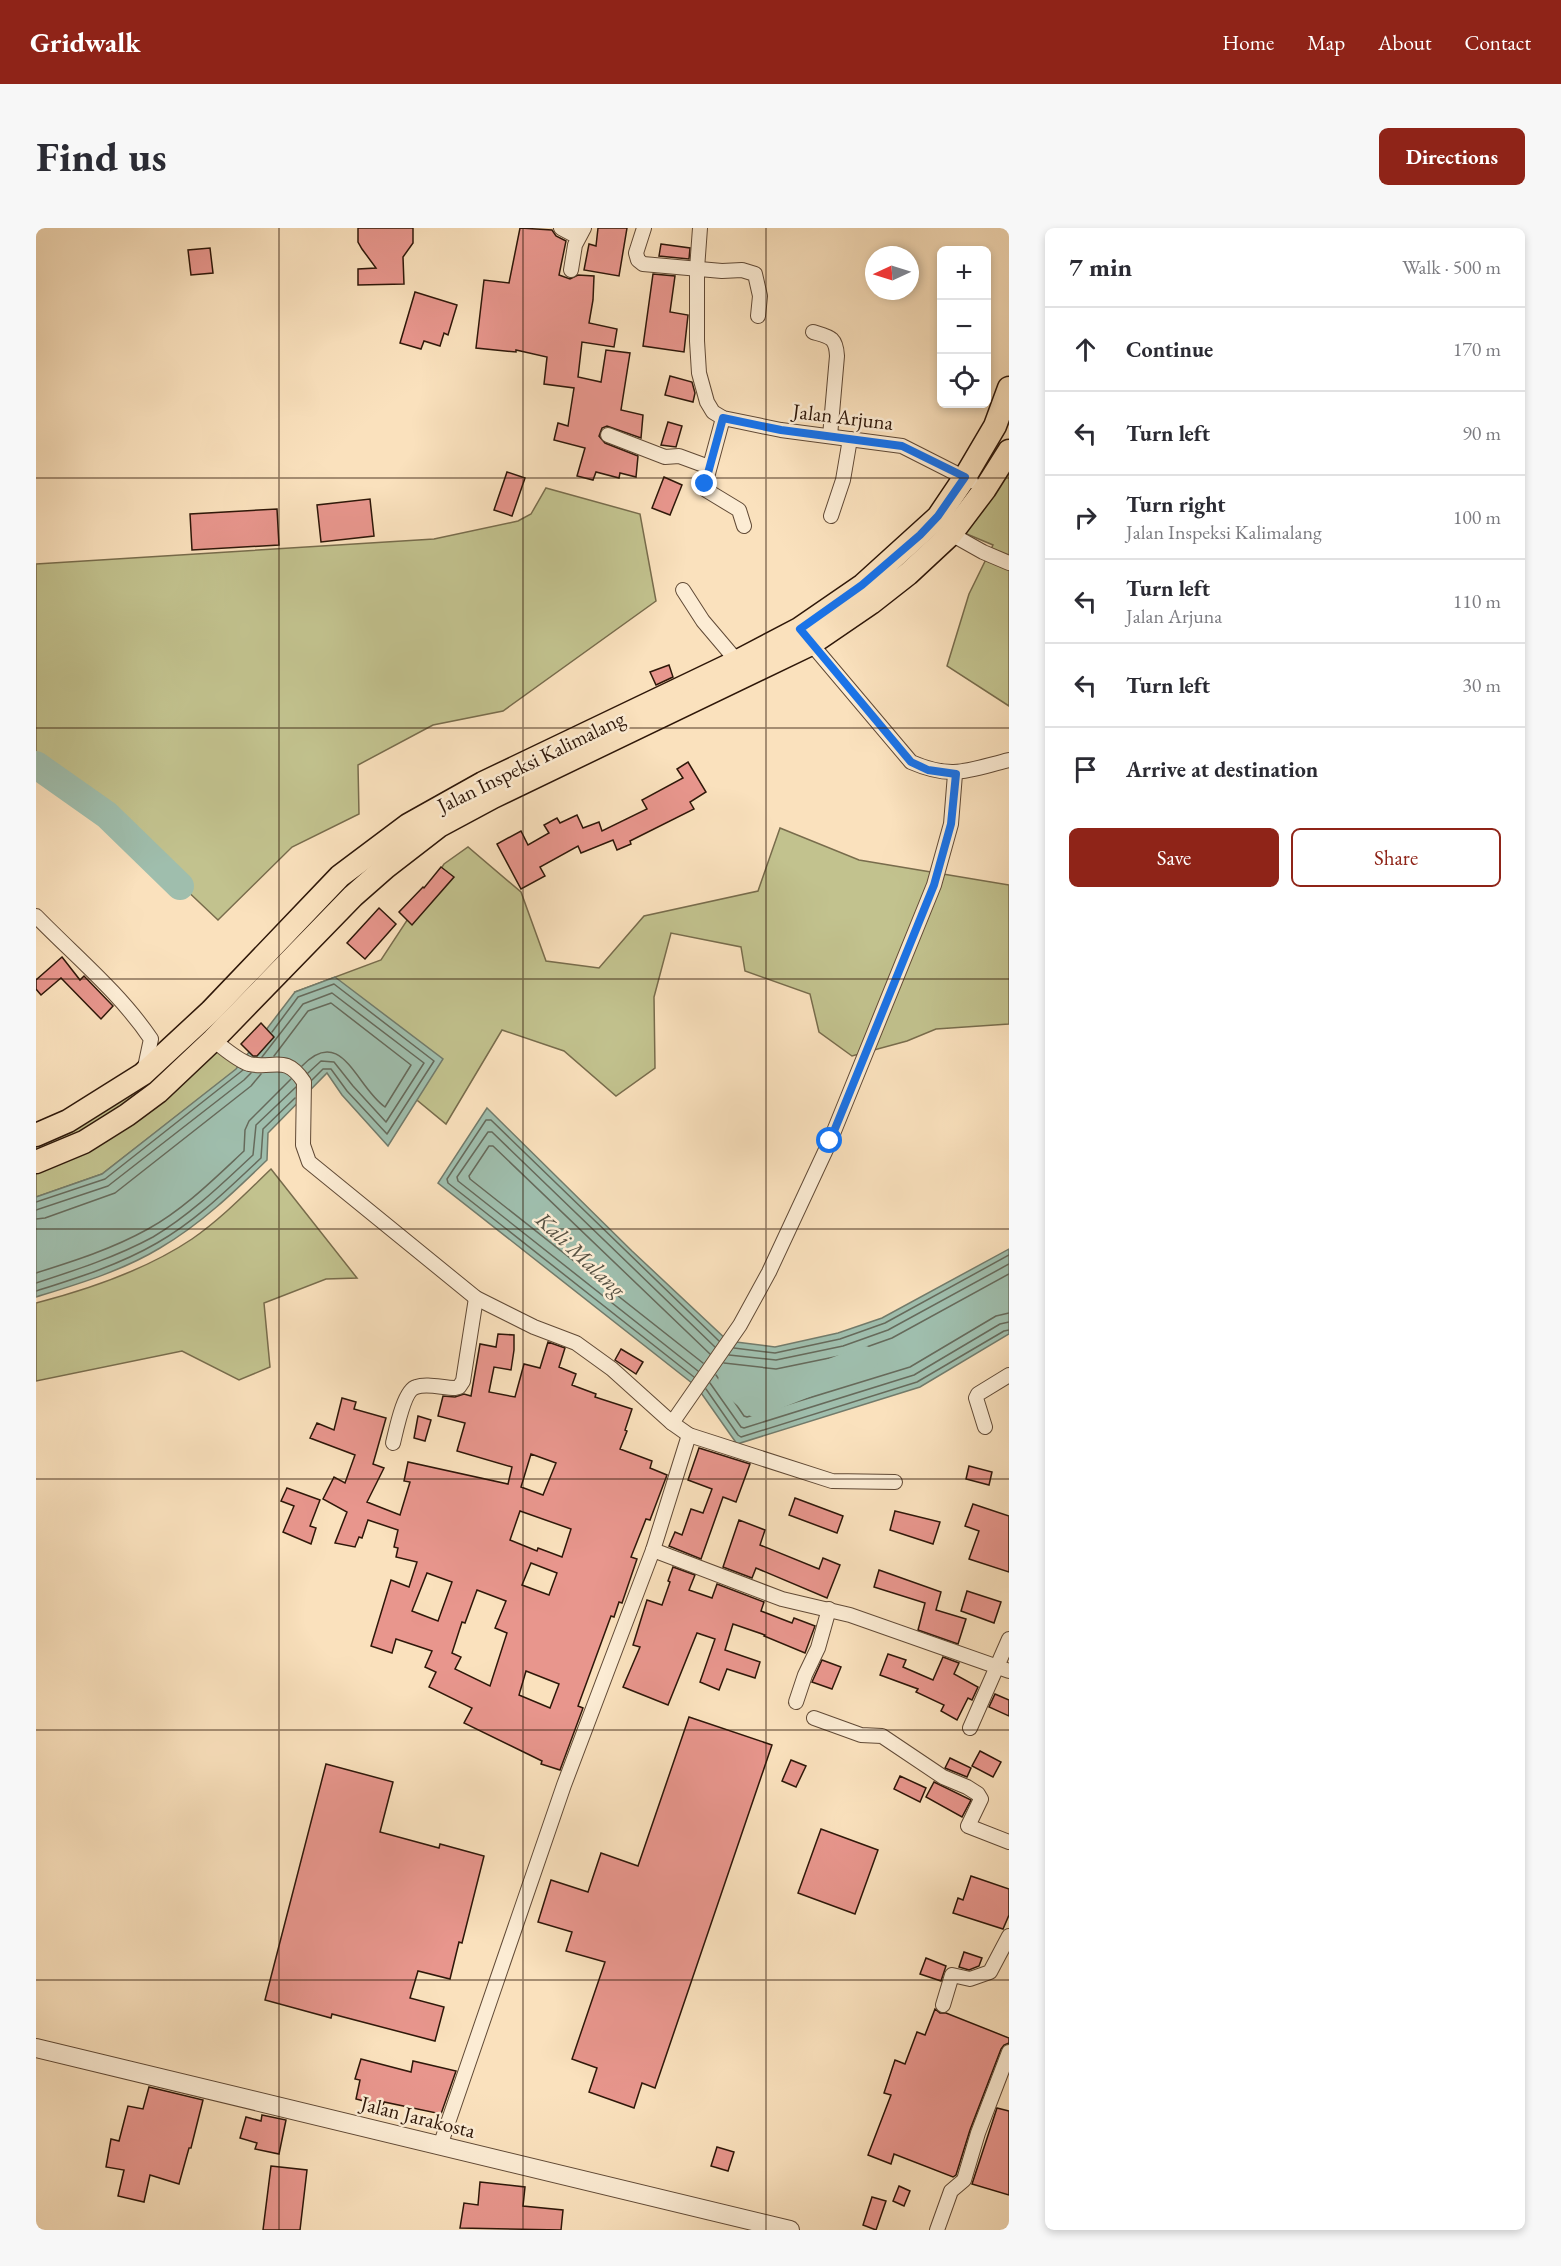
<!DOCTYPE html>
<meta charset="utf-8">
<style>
body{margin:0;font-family:"EB Garamond",serif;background:#f7f7f7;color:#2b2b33}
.controls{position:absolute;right:18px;top:18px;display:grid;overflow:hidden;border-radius:9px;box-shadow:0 3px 9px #0003}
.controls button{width:54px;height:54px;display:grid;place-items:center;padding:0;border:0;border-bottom:2px solid #e1e1e2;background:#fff;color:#2b2b33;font:30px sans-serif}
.compass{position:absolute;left:829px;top:18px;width:54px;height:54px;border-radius:50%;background:#fff;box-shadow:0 3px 9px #0003;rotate:266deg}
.stop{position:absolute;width:18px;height:18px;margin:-14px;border:4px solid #1a73e8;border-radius:50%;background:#fff}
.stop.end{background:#1a73e8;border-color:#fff;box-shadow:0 2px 6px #0008}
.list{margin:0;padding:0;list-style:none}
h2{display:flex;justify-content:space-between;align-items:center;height:78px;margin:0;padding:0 24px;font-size:26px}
h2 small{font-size:20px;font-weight:400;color:#7c7c81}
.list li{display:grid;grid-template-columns:39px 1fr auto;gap:18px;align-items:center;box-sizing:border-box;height:84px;padding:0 24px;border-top:2px solid #e1e1e2}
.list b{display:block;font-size:22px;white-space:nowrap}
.list p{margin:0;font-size:20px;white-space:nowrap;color:#7c7c81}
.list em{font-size:20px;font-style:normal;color:#7c7c81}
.actions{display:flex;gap:12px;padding:18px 24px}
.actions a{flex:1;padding:14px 0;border:2px solid #8f2418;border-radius:9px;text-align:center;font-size:21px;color:#8f2418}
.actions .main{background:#8f2418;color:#fff}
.icon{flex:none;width:33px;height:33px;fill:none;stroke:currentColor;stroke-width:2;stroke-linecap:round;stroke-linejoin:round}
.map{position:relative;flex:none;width:973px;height:2002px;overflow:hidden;border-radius:9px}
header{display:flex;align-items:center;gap:36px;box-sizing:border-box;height:84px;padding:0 30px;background:#8f2418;color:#fff}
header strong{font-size:28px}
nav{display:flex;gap:33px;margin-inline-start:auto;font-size:21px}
.intro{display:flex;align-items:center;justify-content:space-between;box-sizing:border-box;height:144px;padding:0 36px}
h1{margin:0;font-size:42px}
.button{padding:15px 27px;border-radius:9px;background:#8f2418;color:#fff;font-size:21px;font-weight:700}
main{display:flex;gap:36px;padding:0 36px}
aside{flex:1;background:#fff;border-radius:9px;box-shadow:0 3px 9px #0003}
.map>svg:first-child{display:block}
.green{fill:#c2c28e;stroke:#786c4c;stroke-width:1.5}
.water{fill:#9fbead;stroke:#727b6b;stroke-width:1.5}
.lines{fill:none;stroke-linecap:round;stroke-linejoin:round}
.shore{stroke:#666a5b;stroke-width:1.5}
.river{stroke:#9fbead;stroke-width:28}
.building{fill:#e8968d;stroke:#2e1709;stroke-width:1.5;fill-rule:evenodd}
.minor-casing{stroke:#614a36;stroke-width:16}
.tertiary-casing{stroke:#614a36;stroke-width:20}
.primary-casing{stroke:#2e1709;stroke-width:25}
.minor{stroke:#fcecd4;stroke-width:14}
.tertiary{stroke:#fcecd4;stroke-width:18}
.primary{stroke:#fae1bd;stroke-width:22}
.route{stroke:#1a73e8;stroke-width:8}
.grid{fill:none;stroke:#2e1709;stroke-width:1.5;stroke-opacity:0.55}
.labels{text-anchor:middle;stroke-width:5;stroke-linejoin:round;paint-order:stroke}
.street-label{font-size:21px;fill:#2e1709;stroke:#fcecd4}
.water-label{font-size:22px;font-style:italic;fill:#565142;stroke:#fcecd4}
</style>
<header>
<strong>Gridwalk</strong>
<nav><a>Home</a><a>Map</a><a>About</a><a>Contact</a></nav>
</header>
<div class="intro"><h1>Find us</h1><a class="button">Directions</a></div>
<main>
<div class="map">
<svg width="973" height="2002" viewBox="0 0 973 2002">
<rect width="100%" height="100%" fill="#fae1bd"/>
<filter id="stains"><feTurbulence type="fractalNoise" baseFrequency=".00333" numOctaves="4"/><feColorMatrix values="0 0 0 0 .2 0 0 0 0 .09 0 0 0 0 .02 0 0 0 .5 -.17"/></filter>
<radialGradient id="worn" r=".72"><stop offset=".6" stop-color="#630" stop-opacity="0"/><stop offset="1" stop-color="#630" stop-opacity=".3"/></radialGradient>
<g class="green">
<polygon points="973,223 973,478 911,438 933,366 957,317 914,299"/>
<polygon points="510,260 604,286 620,373 467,483 397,497 322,537 323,586 256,619 182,692 71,587 0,537 0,336 398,311 482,293 495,286"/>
<polygon points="403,598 178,812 210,834 66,946 0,969 0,907 107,846 304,648"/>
<polygon points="744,600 823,632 973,657 973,796 900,801 871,813 816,828 783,804 774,766 709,743 705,719 635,705 618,769 619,840 580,868 528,823 466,802 410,896 319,821 259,764 345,732 408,636 432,619 485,664 510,733 563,740 608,688 722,663"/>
<path d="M235,941l86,109 -31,1 -62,24 6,64 -31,13 -57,-29 -146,30v-78c54,-14 110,-33 156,-64 29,-20 54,-46 79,-70z"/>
</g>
<g class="water">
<path d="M299,749l108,82 -55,87 -46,-51 -15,-22 -59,60 -1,27c-33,32 -66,64 -107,88 -38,23 -82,36 -124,49v-100l66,-23 134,-105 59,-77z"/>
<polygon points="451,880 596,1023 692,1113 739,1119 802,1105 846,1090 973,1021 973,1106 884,1159 701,1216 661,1159 402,955"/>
</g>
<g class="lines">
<g class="shore">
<polyline points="236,804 262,769 298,756 398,833 351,906 311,863 295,841 287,841 276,852"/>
<path d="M238,828l34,-45 23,-8 80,62 -26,42c-29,-20 -43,-83 -83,-41"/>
<polyline points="226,829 267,776 296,765 388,835 350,894 317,858 298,834 285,833 272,845"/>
<polyline points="0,974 69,951 207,842"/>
<polyline points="0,982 72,958 208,852 215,845"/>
<polyline points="0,991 9,990 79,965 215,858 225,846"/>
<path d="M0,1045c38,-12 76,-24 112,-44 36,-20 66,-50 96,-78l1,-21 4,-9 42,-42"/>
<path d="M0,1055c40,-13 80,-26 117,-46 37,-22 69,-53 100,-82l3,-30 40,-38"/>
<path d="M0,1063c41,-13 83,-26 121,-48 39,-22 71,-54 104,-85l2,-29 32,-31"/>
<polyline points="698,1120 739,1125 804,1111 849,1095 973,1027"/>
<polyline points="693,1127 740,1132 807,1118 852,1102 973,1036"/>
<polyline points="667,1135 434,951 433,948 453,918 457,918 674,1126"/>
<polyline points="688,1135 740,1141 808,1127 856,1110 973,1046"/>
<polyline points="662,1143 422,953 421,949 452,904 456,904 679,1119"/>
<polyline points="680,1147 708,1188 711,1189 874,1139 960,1088 973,1085"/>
<polyline points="658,1149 412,955 411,951 450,892 455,892 683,1113"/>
<polyline points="674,1155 705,1199 708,1200 878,1147 964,1096 973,1094"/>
<polyline points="670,1161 702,1207 705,1209 881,1154 968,1103 973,1102"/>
</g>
<g class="river">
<polyline points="0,537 71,587 144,658"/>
<polyline points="696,1154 720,1175 828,1132"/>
</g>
</g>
<g class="building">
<polygon points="322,0 377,0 377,15 367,29 368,56 322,57 322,41 340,40 326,21 322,14"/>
<polygon points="484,0 516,2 520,8 530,13 523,47 534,51 542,47 558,48 557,72 553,95 581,101 578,119 546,114 542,149 565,154 570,122 594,125 585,182 607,187 605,210 571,198 566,200 563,208 569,215 602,228 600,249 584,245 583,250 560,244 557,252 541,248 549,220 518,212 522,195 532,198 538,160 508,156 511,129 480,122 480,124 440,120 448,52 473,55"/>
<polygon points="562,0 591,0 583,48 548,42 553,16 560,18"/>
<polygon points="625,16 654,20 653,31 623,28"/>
<polygon points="174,20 177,45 155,47 152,22"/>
<polygon points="617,46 639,48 634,84 652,87 648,124 607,118"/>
<polygon points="379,64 421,77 412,107 408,105 404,118 388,113 385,121 364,115"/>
<polygon points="634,148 656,154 659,165 657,174 629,167"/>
<polygon points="632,194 646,198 640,219 625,217"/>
<polygon points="471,244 489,250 476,288 458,282"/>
<polygon points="628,249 646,257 634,287 616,280"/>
<polygon points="334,271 338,308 285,314 281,277"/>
<polygon points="241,281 243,317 156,322 154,286"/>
<polygon points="633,437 637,449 620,457 614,444"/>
<polygon points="652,534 670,564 654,574 658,581 594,613 595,616 581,622 577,612 545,625 542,618 504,639 509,648 485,661 461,616 485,603 492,617 513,605 508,597 521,590 524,595 541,587 547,600 563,594 566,603 611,581 606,572 647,550 641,541"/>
<polygon points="405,639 418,649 376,697 363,684 387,659 388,660"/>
<polygon points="343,680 360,696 329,731 311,715"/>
<polygon points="26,729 44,752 48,748 77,778 65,791 25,750 5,767 0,761 0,752"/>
<polygon points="225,795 238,809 221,828 217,828 205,816"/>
<path d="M462,1106l16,1v15l-3,20 -17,-3 -5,25 26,5 9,-33 16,4 8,-26 17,6 -6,19 17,7 -4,11 24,9 -1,3 37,12 -7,21 2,1 -7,18 32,12 -2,7 17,7 -17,45 -4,-1 -15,38 6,2 -15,44 -3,-1 -5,15 -3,-1 -33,90 5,2 -23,62 -19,-6 1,-3 -78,-38 8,-15 -43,-21 7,-15 -11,-5 7,-16 -36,-12 -4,14 -21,-7 20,-66 18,7 8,-25 -21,-5 2,-9 -4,-1 4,-17 -30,-10 -6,18 -3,-1 -4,10 -20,-4 12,-31 -24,-13 11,-22 11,6 10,-28 -45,-17 7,-15 17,7 8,-32 14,4 -2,7 32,9 -13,46 11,4 -17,34 33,13 10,-33 -6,-1 4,-19 100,22 4,-17 -55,-16 8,-28 -27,-7 5,-20 12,1 9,-3 7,2 9,-52 16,3zM495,1226l25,9 -13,32 -22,-8zM484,1283l51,18 -9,28 -24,-9 -1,3 -27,-11zM495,1335l26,10 -8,22 -27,-10zM391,1345l25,9 -14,39 -26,-10zM441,1362l29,11 -11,27 12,5 -17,53 -35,-17 6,-12 -9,-4 10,-31 3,1zM490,1443l33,13 -9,24 -31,-13z"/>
<polygon points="585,1121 607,1134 600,1146 579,1132"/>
<polygon points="382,1188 395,1192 389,1213 378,1210"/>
<polygon points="663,1220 714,1236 700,1274 687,1269 665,1331 633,1318 639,1304 646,1307 655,1281 667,1285 676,1261 652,1252"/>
<polygon points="933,1238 956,1244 953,1257 930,1251"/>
<polygon points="251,1260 284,1272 274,1298 280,1300 275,1316 247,1304 258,1278 245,1273"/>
<polygon points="759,1270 807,1288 801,1305 753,1287"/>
<polygon points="937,1276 973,1288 973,1344 933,1331 943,1303 929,1298"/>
<polygon points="859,1283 904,1294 897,1316 854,1302"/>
<polygon points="703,1292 729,1302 724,1317 783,1341 787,1330 804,1337 791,1370 720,1340 716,1350 687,1339"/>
<polygon points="637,1339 659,1347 653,1362 676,1370 681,1356 728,1374 725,1383 756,1395 758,1390 779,1398 769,1425 728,1408 729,1407 697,1396 689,1422 724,1434 719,1450 691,1441 683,1462 664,1454 679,1411 661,1405 632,1477 587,1459 604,1419 597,1417 611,1372 626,1377 634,1354 632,1353"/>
<polygon points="843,1342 905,1364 900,1382 930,1391 922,1416 882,1402 889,1375 838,1359"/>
<polygon points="931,1363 965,1374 958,1395 925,1383"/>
<polygon points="852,1426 870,1432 867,1439 897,1452 907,1429 923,1435 918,1446 942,1459 936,1472 932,1470 921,1492 905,1483 908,1477 880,1464 882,1461 844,1447"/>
<polygon points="786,1432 805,1439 796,1461 776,1454"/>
<polygon points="959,1466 973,1472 973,1488 953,1479"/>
<polygon points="653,1489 736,1517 619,1860 606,1855 598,1880 553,1864 561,1840 536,1831 569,1734 530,1723 536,1704 502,1694 515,1652 552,1664 565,1625 602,1638"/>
<polygon points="944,1523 965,1534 957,1549 936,1538"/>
<polygon points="914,1530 935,1540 931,1549 909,1540"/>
<polygon points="755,1532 770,1538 760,1559 746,1553"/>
<polygon points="290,1536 357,1554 344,1604 403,1620 404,1616 448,1628 426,1715 423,1714 414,1751 382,1743 374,1770 408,1779 399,1813 296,1786 295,1790 229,1772"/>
<polygon points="864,1548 890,1560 884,1574 858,1561"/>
<polygon points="898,1554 935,1572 926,1589 890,1569"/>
<polygon points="785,1601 842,1622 819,1686 762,1665"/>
<polygon points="935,1648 973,1661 973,1687 967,1701 917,1685 922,1670 927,1672"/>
<polygon points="928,1724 946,1730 943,1738 933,1742 923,1739"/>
<polygon points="890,1730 910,1738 905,1753 884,1746"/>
<polygon points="899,1781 904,1785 910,1785 973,1810 973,1815 968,1817 965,1821 934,1902 920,1947 917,1949 858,1926 855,1936 832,1927 855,1867 848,1865 859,1832 869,1836 881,1804 889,1807"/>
<polygon points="325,1831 375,1844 377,1833 420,1843 405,1886 348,1874 347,1878 320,1871 324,1852 319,1851"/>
<polygon points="113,1859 167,1872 155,1920 153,1920 143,1956 114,1947 108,1974 82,1968 88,1942 70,1939 75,1911 83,1913 92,1878 107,1881"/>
<polygon points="961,1880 973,1883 973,1967 936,1956"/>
<polygon points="226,1887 250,1892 243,1926 219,1921 221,1915 204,1910 210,1889 225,1893"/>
<polygon points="681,1919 698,1924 692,1943 675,1938"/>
<polygon points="235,1938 271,1942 264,2002 227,2002"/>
<polygon points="444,1954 489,1959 487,1978 527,1982 525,2002 424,2000 428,1975 442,1977"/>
<polygon points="863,1958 874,1963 868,1978 857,1973"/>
<polygon points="836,1969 850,1973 840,2002 827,1997"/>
</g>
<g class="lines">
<g class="minor-casing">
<g id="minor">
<polyline points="525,0 542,9"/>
<polyline points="608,0 600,25 602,32 607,36 686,43 706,42 719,46 724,68 722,88"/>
<polyline points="664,0 661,41 661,113 663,145 671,174 677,184 687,190 745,202 866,218 935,253"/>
<polyline points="535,42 539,17 548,0"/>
<path d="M777,104c17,5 23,5 24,24l-7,80"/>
<polyline points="687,190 670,253 670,262 703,282 708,298"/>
<polyline points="572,207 629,229 643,228 673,239"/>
<polyline points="795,288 807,252 814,211"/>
<polyline points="915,306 947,324 973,335"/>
<polyline points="647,362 667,393 706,439"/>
<path d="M772,412l103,122c41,18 58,8 98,-2"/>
<path d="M0,688c39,40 84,77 115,123l-7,33"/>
<path d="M177,812c11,8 24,20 36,24 24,6 36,-11 55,18l-1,63 6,17 167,136 58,29 42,16 36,26 60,54 17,12 143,46 63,1"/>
<polyline points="636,1195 704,1097 733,1044 794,913 898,657 915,596 919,546"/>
<polyline points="949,1199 940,1170 942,1166 973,1147"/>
<path d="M357,1215c3,-12 11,-53 23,-56 11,-4 27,1 39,1l4,-1 4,-6 13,-83"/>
<polyline points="617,1322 746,1371 814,1387 973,1443"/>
<polyline points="760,1474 769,1447 782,1420 793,1381"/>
<polyline points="778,1490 825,1507 846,1508 907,1549 931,1559 942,1566 945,1571 932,1598 973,1614"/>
<polyline points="934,1500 973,1411"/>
<polyline points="907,1777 916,1747 934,1751 954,1744 973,1708"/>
<polyline points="404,1918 528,1557 617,1322 653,1207"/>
<polyline points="901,2002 915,1963 928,1952 942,1905 973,1824"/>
</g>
</g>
<g class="tertiary-casing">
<polyline id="tertiary" points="0,1820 754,2002"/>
</g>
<g class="primary-casing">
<g id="primary">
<polyline points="0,907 32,893 107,846 175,783 304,648 372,597 447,555 702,433 763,401 827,357 902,289 929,249 959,198 973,160"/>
<polyline points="0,934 48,914 91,887 122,864 177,812 317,668 350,639 403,598 457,569 775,416 835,375 872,346 915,306 949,261 973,223"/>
</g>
</g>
<use href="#minor" class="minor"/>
<use href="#tertiary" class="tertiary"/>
<use href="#primary" class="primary"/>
</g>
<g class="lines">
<polyline class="route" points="669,256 687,190 745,202 866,218 929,249 902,288 884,307 826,357 764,401 875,534 892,542 920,546 915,596 898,657 794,913"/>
</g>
<path class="grid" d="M243,0v2002M487,0v2002M730,0v2002M0,250h973M0,500h973M0,751h973M0,1001h973M0,1251h973M0,1502h973M0,1752h973"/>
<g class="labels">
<g class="street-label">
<text transform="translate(807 189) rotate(7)" y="7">Jalan Arjuna</text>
<text transform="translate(495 534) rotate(-26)" y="7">Jalan Inspeksi Kalimalang</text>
<text transform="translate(382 1889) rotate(14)" y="7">Jalan Jarakosta</text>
</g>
<g class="water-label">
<text transform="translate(545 1026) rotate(43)" y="8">Kali Malang</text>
</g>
</g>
<rect width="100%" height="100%" filter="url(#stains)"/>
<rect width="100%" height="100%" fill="url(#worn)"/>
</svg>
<div class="controls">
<button>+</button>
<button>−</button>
<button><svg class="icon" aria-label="locate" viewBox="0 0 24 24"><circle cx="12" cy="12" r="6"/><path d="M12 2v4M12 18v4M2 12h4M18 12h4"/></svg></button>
</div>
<svg class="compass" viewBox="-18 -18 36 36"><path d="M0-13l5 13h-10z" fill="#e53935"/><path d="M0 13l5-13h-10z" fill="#7c7c81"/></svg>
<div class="stop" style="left:794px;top:913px"></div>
<div class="stop end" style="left:669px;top:256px"></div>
</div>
<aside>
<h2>7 min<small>Walk · 500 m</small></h2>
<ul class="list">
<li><svg class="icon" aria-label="ahead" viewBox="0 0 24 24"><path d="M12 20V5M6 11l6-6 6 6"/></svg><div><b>Continue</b></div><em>170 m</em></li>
<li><svg class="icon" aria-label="left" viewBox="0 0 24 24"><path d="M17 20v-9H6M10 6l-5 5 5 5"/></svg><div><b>Turn left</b></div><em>90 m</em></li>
<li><svg class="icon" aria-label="right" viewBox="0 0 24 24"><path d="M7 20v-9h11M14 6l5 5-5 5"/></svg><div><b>Turn right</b><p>Jalan Inspeksi Kalimalang</p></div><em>100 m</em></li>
<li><svg class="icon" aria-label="left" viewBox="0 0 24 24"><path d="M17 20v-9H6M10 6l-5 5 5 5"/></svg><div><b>Turn left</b><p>Jalan Arjuna</p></div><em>110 m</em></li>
<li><svg class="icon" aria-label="left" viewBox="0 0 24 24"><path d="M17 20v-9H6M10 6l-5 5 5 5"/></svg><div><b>Turn left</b></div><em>30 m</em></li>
<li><svg class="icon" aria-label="arrive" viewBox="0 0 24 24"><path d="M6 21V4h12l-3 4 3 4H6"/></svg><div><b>Arrive at destination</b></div></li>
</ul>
<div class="actions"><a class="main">Save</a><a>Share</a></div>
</aside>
</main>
